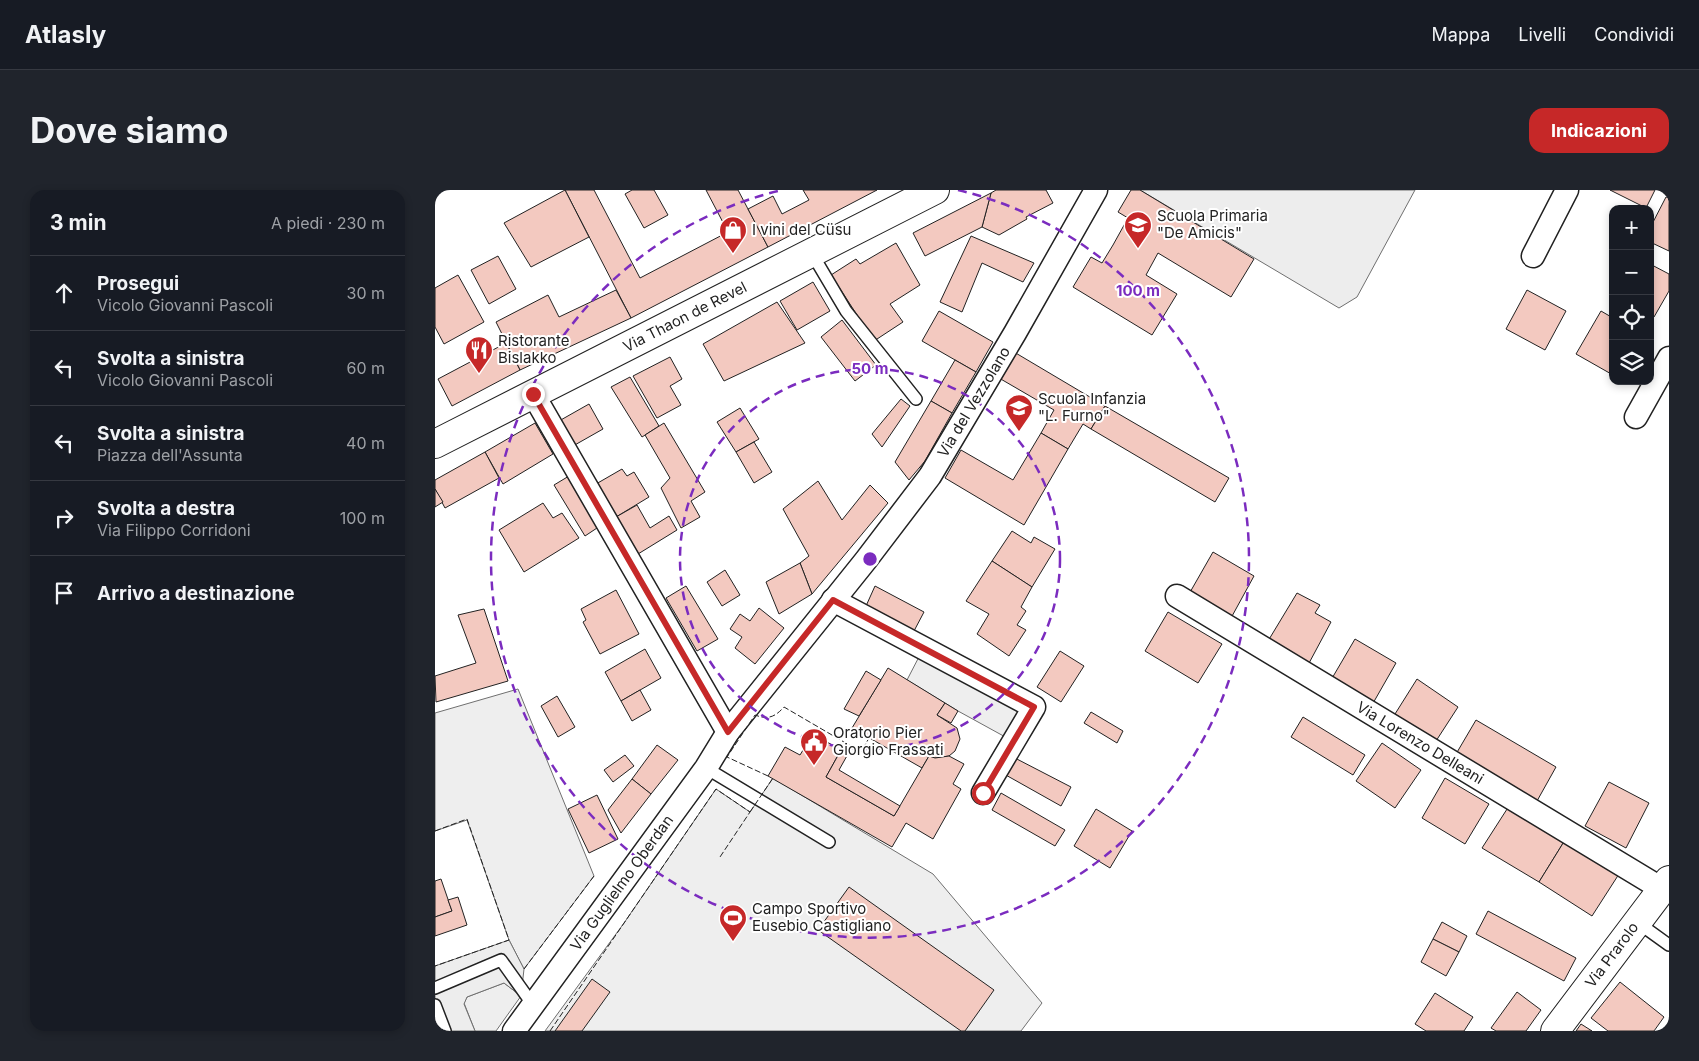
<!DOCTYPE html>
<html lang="it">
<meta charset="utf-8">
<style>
body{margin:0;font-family:Inter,sans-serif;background:#20242c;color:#f1f3f6}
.controls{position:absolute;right:15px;top:15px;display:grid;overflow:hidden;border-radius:10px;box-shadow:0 2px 8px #0003}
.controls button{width:45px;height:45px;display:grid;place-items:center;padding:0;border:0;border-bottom:1px solid #363941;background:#171b24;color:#f1f3f6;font:25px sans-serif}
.stop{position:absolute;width:15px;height:15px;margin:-11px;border:4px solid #c62828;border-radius:50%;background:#fff}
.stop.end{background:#c62828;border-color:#fff;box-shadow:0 1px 5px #0008}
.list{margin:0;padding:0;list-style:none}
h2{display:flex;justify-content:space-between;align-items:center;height:65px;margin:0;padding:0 20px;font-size:21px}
h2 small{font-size:16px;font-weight:400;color:#9ea1a6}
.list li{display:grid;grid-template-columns:32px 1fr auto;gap:15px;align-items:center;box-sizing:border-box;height:75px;padding:0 20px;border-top:1px solid #363941}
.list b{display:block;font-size:19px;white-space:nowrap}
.list p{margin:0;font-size:16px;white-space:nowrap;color:#9ea1a6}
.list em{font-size:16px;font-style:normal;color:#9ea1a6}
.icon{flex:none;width:28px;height:28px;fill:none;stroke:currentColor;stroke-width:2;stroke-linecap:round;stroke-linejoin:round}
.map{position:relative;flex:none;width:1234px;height:841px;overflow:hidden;border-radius:15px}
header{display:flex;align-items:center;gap:30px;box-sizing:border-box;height:70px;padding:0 25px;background:#171b24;border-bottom:1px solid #363941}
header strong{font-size:24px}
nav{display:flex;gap:28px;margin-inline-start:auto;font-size:18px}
.intro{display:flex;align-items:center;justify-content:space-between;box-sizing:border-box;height:120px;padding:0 30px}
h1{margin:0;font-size:35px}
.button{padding:12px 22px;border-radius:15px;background:#c62828;color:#fff;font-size:18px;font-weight:700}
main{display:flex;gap:30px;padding:0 30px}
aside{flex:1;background:#171b24;border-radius:15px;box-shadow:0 2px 8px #0003}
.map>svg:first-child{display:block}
.green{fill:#eee;stroke:#6f6f6f}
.parking{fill:#ededed;stroke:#6f6f6f}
.building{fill:#f3c9c0;stroke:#222}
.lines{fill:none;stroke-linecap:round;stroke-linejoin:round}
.service-casing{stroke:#222;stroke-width:14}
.minor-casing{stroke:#222;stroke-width:25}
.tertiary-casing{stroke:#222;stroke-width:30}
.secondary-casing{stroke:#222;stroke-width:30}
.service{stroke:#fff;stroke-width:11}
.minor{stroke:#fff;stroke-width:22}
.tertiary{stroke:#fff;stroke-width:28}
.secondary{stroke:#fff;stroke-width:28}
.fence{stroke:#222;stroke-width:1;stroke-dasharray:6 2.5;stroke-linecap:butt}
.route{stroke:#c62828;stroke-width:6}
.ring{fill:none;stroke:#7b2cbf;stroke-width:2.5;stroke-dasharray:9 6}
.labels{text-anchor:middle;stroke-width:4;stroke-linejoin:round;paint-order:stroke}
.poi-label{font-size:15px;fill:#222;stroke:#fff;text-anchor:start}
.street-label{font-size:15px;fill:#222;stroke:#fff}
.centre{fill:#7b2cbf;stroke:#fff;stroke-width:2.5}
.ring-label{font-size:15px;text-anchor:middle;font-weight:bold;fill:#7b2cbf;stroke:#fff;stroke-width:4;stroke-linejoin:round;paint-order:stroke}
</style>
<header>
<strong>Atlasly</strong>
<nav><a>Mappa</a><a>Livelli</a><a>Condividi</a></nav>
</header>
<div class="intro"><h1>Dove siamo</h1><a class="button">Indicazioni</a></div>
<main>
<aside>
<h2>3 min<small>A piedi · 230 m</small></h2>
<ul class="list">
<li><svg class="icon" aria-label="ahead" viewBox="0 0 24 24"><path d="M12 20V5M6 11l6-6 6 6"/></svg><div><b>Prosegui</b><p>Vicolo Giovanni Pascoli</p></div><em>30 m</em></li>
<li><svg class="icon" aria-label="left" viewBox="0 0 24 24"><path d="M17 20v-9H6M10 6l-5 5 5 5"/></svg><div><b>Svolta a sinistra</b><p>Vicolo Giovanni Pascoli</p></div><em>60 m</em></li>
<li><svg class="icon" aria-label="left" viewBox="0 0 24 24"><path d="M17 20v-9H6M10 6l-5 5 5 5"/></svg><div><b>Svolta a sinistra</b><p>Piazza dell'Assunta</p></div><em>40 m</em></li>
<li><svg class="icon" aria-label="right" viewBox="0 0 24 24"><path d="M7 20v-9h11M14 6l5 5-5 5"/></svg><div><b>Svolta a destra</b><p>Via Filippo Corridoni</p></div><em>100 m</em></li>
<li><svg class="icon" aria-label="arrive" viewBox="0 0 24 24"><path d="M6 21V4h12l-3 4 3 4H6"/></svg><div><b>Arrivo a destinazione</b></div></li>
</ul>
</aside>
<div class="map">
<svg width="1234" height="841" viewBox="0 0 1234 841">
<rect width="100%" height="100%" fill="#fff"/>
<g class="green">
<polygon points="487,461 590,522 574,549 523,521 472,490"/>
<polygon points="83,499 159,686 89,779 74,750 32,630 0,641 0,523"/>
<polygon points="338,588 498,684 607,813 586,841 110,841 189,733 281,599 315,622"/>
<polygon points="69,793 86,806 61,841 40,841 29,813 32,807"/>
</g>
<g class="parking">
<polygon points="705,0 980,0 922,107 904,118"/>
<polygon points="74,750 89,779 86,806 69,793 32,807 29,814 40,841 0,841 0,776"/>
</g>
<g class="building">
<polygon points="130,0 159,0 205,88 293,42 271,0 303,0 333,57 196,128"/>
<polygon points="130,0 154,47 96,77 69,33"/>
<polygon points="197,0 219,0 233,25 209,38 190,4"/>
<polygon points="368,0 442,0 333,57 313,19 338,6 347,24 374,10"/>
<polygon points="561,0 611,0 618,13 591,27 592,29 564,45 547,37 556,3"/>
<polygon points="696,0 705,0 819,69 796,107 723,63 711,85 742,104 717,145 638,97 656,67 667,73 678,55 693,28 683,22"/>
<polygon points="1175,0 1220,0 1211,18"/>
<polygon points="556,3 547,37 490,66 478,43"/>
<polygon points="1231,7 1234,8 1234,61 1215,52 1215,38"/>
<polygon points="536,46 599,73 588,92 547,73 527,122 505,112"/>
<polygon points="461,53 485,95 455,114 468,132 439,151 396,85 421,69 425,74"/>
<polygon points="63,66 81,99 54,114 36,80"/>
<polygon points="1215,74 1234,84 1234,101 1219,127 1215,125"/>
<polygon points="23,85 49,132 9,154 0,137 0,98"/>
<polygon points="378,92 395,121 362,140 345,111"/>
<polygon points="181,100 196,128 85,180 61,132 113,105 124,127"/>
<polygon points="1092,100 1131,121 1110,160 1071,139"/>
<polygon points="342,112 370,153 289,191 268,154"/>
<polygon points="504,121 558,152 541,182 487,151"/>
<polygon points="1166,121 1178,128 1178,185 1141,164"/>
<polygon points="407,130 441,175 420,191 386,147"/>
<polygon points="71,153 85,180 17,216 3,189"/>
<polygon points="579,162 670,216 656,239 648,234 633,259 606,243 619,220 564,188"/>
<polygon points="235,167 247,189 235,196 246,215 222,228 198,186"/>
<polygon points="520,170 541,182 517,223 496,211"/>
<polygon points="195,187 224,236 207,247 176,197"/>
<polygon points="466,209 475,216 447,257 437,244"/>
<polygon points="496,211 517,223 490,271 474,290 460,272"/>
<polygon points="154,214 168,239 138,256 124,231"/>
<polygon points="670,216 794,288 780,312 656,239"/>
<polygon points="305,218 324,249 301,262 282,232"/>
<polygon points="100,233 118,264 68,294 50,262"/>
<polygon points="229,233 270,302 256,311 265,327 246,338 226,298 235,288 210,245"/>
<polygon points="606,243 633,259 589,335 510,288 526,260 578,290"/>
<polygon points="319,252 337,282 319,293 301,262"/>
<polygon points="50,262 64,288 10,318 0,299 0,290"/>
<polygon points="187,279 192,286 199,282 214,307 181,327 161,294"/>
<polygon points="134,286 165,336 150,346 119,295"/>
<polygon points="383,291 407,330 435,295 453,313 377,404 365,373 374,366 348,319"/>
<polygon points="0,299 8,312 0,317"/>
<polygon points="108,313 118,328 127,323 144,348 89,382 64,340"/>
<polygon points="202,315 215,338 234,326 242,340 203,364 181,327"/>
<polygon points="577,341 596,353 599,347 620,359 597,397 557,371"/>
<polygon points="778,362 819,386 796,428 754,404"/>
<polygon points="557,371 597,397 586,417 591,421 582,435 591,440 574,466 542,444 554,424 531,411"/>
<polygon points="365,373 377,404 344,424 331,392"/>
<polygon points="290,380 305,405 287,416 272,392"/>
<polygon points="251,396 283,449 262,461 231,408"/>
<polygon points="440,396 489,422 479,441 431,416"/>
<polygon points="181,400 204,444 165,464 148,432 151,430 146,419"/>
<polygon points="862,403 885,415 880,423 896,432 873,475 833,451"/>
<polygon points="324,418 349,438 320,474 300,458 307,447 295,439 305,424 315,431"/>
<polygon points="49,419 73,491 1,512 0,486 41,473 23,425"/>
<polygon points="733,422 787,454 763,493 710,461"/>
<polygon points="920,449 961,473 937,515 896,490"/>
<polygon points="210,459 226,488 186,511 170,482"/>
<polygon points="625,461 649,476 626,512 602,497"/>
<polygon points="453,478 510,513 502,525 522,538 525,549 520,561 514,566 500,568 494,566 487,578 417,538"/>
<polygon points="431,481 446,490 424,526 409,519"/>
<polygon points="982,489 1023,517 1001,551 960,524"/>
<polygon points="205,500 216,520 197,531 186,511"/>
<polygon points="122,506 140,537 123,547 106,516"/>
<polygon points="510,513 523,521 516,533 502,525"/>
<polygon points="656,522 688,541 682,553 649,533"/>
<polygon points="868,527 930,565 918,585 856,547"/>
<polygon points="1041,530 1121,577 1102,611 1021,564"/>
<polygon points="378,544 406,560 391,587 459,626 494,566 500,568 514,566 529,574 518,594 526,599 498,649 471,633 457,657 333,586 350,557 365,565"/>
<polygon points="947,553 986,580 960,618 921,591"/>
<polygon points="222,555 243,570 216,604 197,589"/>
<polygon points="406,560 413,564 404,580 465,616 459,626 391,587"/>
<polygon points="190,565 199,576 178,592 169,580"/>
<polygon points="578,567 636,597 626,616 569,584"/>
<polygon points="1010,588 1054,614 1030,654 987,628"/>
<polygon points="197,589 216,604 186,643 173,620"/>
<polygon points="1174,592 1214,613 1191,658 1150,636"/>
<polygon points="566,603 630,640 620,656 557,620"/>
<polygon points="162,605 183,649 154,663 133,619"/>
<polygon points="1074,616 1130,650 1104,692 1047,658"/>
<polygon points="661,619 697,641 675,678 639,656"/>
<polygon points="1130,650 1184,684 1157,726 1104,692"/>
<polygon points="6,689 17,721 0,727 0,691"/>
<polygon points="414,697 559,800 530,841 526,841 383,740"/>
<polygon points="23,707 32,735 0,746 0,727 17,721 13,710"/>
<polygon points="1053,721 1141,768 1129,791 1041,744"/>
<polygon points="1007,732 1032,746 1024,762 998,749"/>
<polygon points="998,749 1024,762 1011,786 986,772"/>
<polygon points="157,789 175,802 147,841 120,841"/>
<polygon points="1185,792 1229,827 1219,841 1173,841 1156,828"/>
<polygon points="1082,802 1106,820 1091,841 1061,841 1056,838"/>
<polygon points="1000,803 1038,827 1029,841 991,841 980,834"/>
<polygon points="1146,834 1157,841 1141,841"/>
</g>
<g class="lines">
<g class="service-casing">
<g id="service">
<polyline points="376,62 411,121 481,209"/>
<polyline points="271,578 394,652"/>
<polyline points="1202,732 1234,755"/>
<polyline points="0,798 66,770 98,815"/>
<polyline points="0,815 10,841"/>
</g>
</g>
<g class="minor-casing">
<g id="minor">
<polyline points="1098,66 1132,0"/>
<polyline points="98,204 293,542"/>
<polyline points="1201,227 1234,168"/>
<polyline points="742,406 1227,699"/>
<polyline points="398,410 599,517 548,603"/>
<polyline points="79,841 271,578 293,542 431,370 495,286 580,143 661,0"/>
</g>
</g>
<g class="tertiary-casing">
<polyline id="tertiary" points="1120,841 1234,690"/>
</g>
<g class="secondary-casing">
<polyline id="secondary" points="0,254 500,0"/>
</g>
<use href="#service" class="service"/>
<use href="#minor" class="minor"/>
<use href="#tertiary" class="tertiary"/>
<use href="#secondary" class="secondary"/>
<g class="fence">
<path d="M333,586l-41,-19 28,-42c13,5 20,2 29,-8l77,45 8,-14"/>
<polyline points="315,622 338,588"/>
<polyline points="0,641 32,629 74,750 0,776"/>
<polyline points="89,779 159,686"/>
<polyline points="115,841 281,599 315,622 285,667"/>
</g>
</g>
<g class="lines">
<polyline class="route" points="98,204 293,542 398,410 599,517 548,603"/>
</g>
<g class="ring">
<circle cx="435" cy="369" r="190"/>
<path d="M523 0A379 379 0 1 1 347 0"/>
</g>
<defs>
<g id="school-pin" transform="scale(1.4375)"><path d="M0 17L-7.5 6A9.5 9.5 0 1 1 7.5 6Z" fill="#c62828" stroke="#fff"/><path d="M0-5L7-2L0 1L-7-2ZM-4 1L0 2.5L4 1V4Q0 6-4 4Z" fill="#fff"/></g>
<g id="shop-pin" transform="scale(1.4375)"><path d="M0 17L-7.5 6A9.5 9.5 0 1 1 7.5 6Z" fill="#c62828" stroke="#fff"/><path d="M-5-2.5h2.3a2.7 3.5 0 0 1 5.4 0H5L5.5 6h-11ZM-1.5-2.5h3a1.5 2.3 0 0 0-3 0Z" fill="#fff"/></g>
<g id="restaurant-pin" transform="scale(1.4375)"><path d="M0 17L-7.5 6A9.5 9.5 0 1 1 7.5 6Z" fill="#c62828" stroke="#fff"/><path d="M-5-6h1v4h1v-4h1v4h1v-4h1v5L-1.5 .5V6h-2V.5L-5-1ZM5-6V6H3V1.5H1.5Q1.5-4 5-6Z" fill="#fff"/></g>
<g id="civic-pin" transform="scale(1.4375)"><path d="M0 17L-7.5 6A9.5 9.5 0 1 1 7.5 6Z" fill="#c62828" stroke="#fff"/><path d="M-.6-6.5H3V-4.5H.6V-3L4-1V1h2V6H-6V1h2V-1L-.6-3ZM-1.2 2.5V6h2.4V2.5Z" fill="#fff"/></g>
<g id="stadium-pin" transform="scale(1.4375)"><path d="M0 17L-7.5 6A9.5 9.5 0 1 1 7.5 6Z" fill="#c62828" stroke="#fff"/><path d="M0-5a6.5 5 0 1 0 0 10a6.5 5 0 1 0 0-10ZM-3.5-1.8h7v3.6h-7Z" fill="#fff"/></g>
</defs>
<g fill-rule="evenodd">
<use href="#school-pin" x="703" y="35"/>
<use href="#shop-pin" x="298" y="40"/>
<use href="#restaurant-pin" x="44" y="160"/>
<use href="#school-pin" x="584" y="218"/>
<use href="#civic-pin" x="379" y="552"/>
<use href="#stadium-pin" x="298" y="728"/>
</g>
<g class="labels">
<g class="poi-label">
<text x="722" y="31">Scuola Primaria<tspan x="722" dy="17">"De Amicis"</tspan></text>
<text x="317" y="45">I vini del Cüsu</text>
<text x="63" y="156">Ristorante<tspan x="63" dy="17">Bislakko</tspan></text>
<text x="603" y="214">Scuola Infanzia<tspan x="603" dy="17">"L. Furno"</tspan></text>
<text x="398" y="548">Oratorio Pier<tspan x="398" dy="17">Giorgio Frassati</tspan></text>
<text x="317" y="724">Campo Sportivo<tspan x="317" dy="17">Eusebio Castigliano</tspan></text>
</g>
<g class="street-label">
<text transform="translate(250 127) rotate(-27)" y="5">Via Thaon de Revel</text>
<text transform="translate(539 212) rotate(-59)" y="5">Via del Vezzolano</text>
<text transform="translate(985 553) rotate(31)" y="5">Via Lorenzo Delleani</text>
<text transform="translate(187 693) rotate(-54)" y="5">Via Guglielmo Oberdan</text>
<text transform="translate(1177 765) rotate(-53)" y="5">Via Prarolo</text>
</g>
</g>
<circle cx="435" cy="369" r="8" class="centre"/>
<g class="ring-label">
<text x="703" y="106">100 m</text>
<text x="435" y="184">50 m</text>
</g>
</svg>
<div class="controls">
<button>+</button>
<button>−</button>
<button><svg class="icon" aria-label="locate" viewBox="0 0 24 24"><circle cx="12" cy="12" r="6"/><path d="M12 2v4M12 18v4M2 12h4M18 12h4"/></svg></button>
<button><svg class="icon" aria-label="layers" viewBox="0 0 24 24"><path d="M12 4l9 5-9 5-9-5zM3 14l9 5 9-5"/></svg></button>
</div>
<div class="stop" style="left:548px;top:603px"></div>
<div class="stop end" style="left:98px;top:204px"></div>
</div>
</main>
